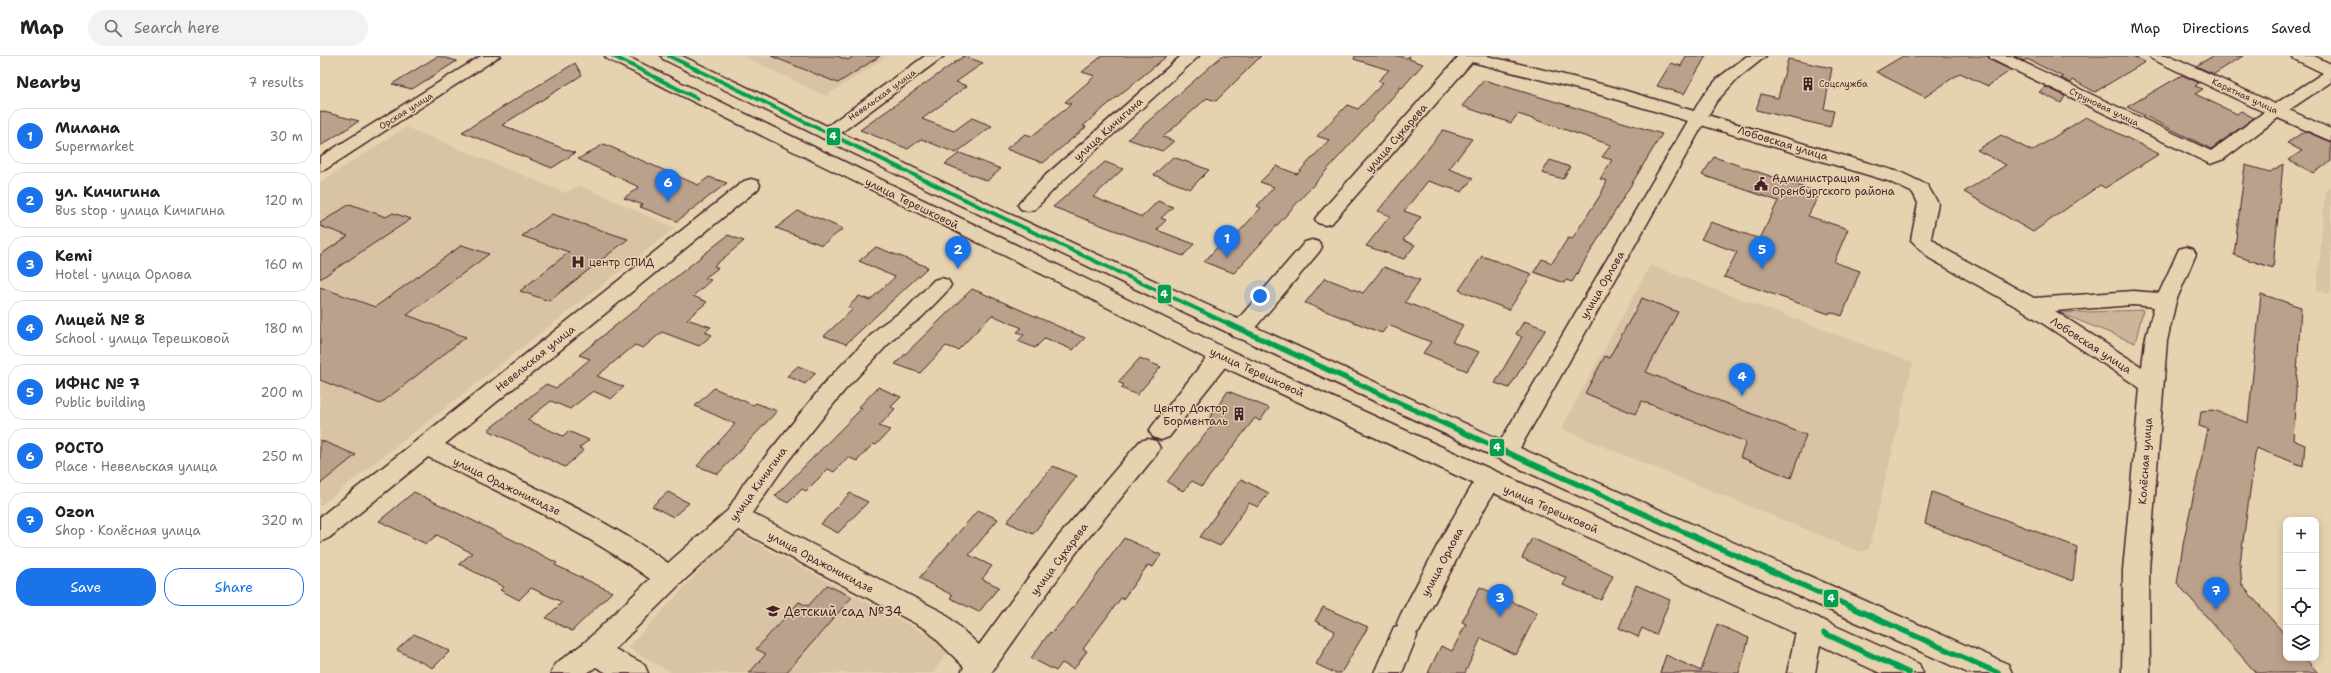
<!DOCTYPE html>
<meta charset="utf-8">
<style>
body{margin:0;font-family:"Shantell Sans",sans-serif;background:#f2f2f2;color:#202124}
.controls{position:absolute;right:12px;bottom:12px;display:grid;overflow:hidden;border-radius:8px;box-shadow:0 2px 10px #0003}
.controls button{width:36px;height:36px;display:grid;place-items:center;padding:0;border:0;border-bottom:1px solid #e0e0e0;background:#fff;color:#202124;font:20px sans-serif}
.you{position:absolute;left:940px;top:240px;width:14px;height:14px;margin:-10px;border:3px solid #fff;border-radius:50%;background:#1a73e8;box-shadow:0 0 0 6px #1a73e833}
.badge{display:grid;place-items:center;width:26px;height:26px;border-radius:50%;background:#1a73e8;color:#fff;font-size:13px;font-weight:700}
.pin{position:absolute;translate:-50% -33px;filter:drop-shadow(0 1px 2px #0008)}
.pin::after{content:'';position:absolute;top:21px;width:14px;height:12px;background:inherit;clip-path:polygon(0 0,100% 0,50% 100%)}
.list{margin:0;padding:0;list-style:none}
h2{display:flex;justify-content:space-between;align-items:center;height:52px;margin:0;padding:0 16px;font-size:17px}
h2 small{font-size:13px;font-weight:400;color:#757577}
.list li{display:grid;grid-template-columns:26px 1fr auto;gap:12px;align-items:center;box-sizing:border-box;height:56px;margin:0 8px 8px;padding:0 8px;border:1px solid #e0e0e0;border-radius:16px}
.list b{display:block;font-size:15px;white-space:nowrap}
.list p{margin:0;font-size:13px;white-space:nowrap;color:#757577}
.list em{font-size:13px;font-style:normal;color:#757577}
.actions{display:flex;gap:8px;padding:12px 16px}
.actions a{flex:1;padding:9px 0;border:1px solid #1a73e8;border-radius:16px;text-align:center;font-size:14px;color:#1a73e8}
.actions .main{background:#1a73e8;color:#fff}
.icon{flex:none;width:22px;height:22px;fill:none;stroke:currentColor;stroke-width:2;stroke-linecap:round;stroke-linejoin:round}
.map{position:relative;flex:none;width:2011px;height:617px;overflow:hidden}
header{display:flex;align-items:center;gap:24px;box-sizing:border-box;height:56px;padding:0 20px;background:#fff;border-bottom:1px solid #e0e0e0}
header strong{font-size:19px}
nav{display:flex;gap:22px;margin-inline-start:auto;font-size:14px}
.search{width:280px;height:36px;background:#f2f2f2;display:flex;align-items:center;gap:10px;box-sizing:border-box;padding:0 14px;border-radius:22px;color:#757577;font-size:15px}
main{display:flex}
aside{flex:1;background:#fff}
.map>svg:first-child{display:block}
.built{fill:#d8c4a5}
.green{fill:#ccb59a;stroke:#8b6a62}
.building{fill:#baa18b;stroke:#4a1f2b}
.lines{fill:none;stroke-linecap:round;stroke-linejoin:round}
.minor-casing{stroke:#4a1f2b;stroke-width:3}
.major-casing{stroke:#4a1f2b;stroke-width:3}
.minor{fill:#e5d3b0;fill-rule:evenodd}
.major{fill:#e5d3b0;fill-rule:evenodd}
.bus-1-far1-casing{stroke:#e5d3b0;stroke-width:6}
.bus-1-casing{stroke:#e5d3b0;stroke-width:8}
.bus-1-far1{stroke:#049f4f;stroke-width:4}
.bus-1{stroke:#049f4f;stroke-width:5.5}
.labels{text-anchor:middle;stroke-width:3;stroke-linejoin:round;paint-order:stroke}
.far-poi-label{font-size:9px;fill:#4a1f2b;stroke:#e5d3b0;text-anchor:start}
.far-street-label{font-size:9px;fill:#4a1f2b;stroke:#e5d3b0}
.street-label{font-size:11px;fill:#4a1f2b;stroke:#e5d3b0}
.poi-label{font-size:11px;fill:#4a1f2b;stroke:#e5d3b0;text-anchor:start}
.near-poi-label{font-size:13px;fill:#4a1f2b;stroke:#e5d3b0;text-anchor:start}
.line-badge{stroke:#e5d3b0;stroke-width:1.5}
.badge-label{font-size:11px;text-anchor:middle;font-weight:bold;fill:#fff}
</style>
<header>
<strong>Map</strong>
<div class="search"><svg class="icon" aria-label="search" viewBox="0 0 24 24"><circle cx="10" cy="10" r="6"/><path d="M15 15l6 6"/></svg>Search here</div>
<nav><a>Map</a><a>Directions</a><a>Saved</a></nav>
</header>
<main>
<aside>
<h2>Nearby<small>7 results</small></h2>
<ul class="list">
<li><span class="badge">1</span><div><b>Милана</b><p>Supermarket</p></div><em>30 m</em></li>
<li><span class="badge">2</span><div><b>ул. Кичигина</b><p>Bus stop · улица Кичигина</p></div><em>120 m</em></li>
<li><span class="badge">3</span><div><b>Kemi</b><p>Hotel · улица Орлова</p></div><em>160 m</em></li>
<li><span class="badge">4</span><div><b>Лицей № 8</b><p>School · улица Терешковой</p></div><em>180 m</em></li>
<li><span class="badge">5</span><div><b>ИФНС № 7</b><p>Public building</p></div><em>200 m</em></li>
<li><span class="badge">6</span><div><b>РОСТО</b><p>Place · Невельская улица</p></div><em>250 m</em></li>
<li><span class="badge">7</span><div><b>Ozon</b><p>Shop · Колёсная улица</p></div><em>320 m</em></li>
</ul>
<div class="actions"><a class="main">Save</a><a>Share</a></div>
</aside>
<div class="map">
<svg width="2011" height="617" viewBox="0 0 2011 617">
<rect width="100%" height="100%" fill="#e5d3b0"/>
<filter id="ink" filterUnits="userSpaceOnUse"><feTurbulence type="fractalNoise" baseFrequency=".025" numOctaves="2"/><feDisplacementMap in="SourceGraphic" scale="8" xChannelSelector="R" yChannelSelector="G"/><feConvolveMatrix kernelMatrix="1 2 1 2 8 2 1 2 1" color-interpolation-filters="sRGB"/></filter>
<g filter="url(#ink)">
<g class="built">
<polygon points="422,0 568,0 506,40"/>
<polygon points="86,71 246,137 259,129 355,172 0,450 0,126"/>
<polygon points="2011,130 2011,239 1997,234 2005,136"/>
<polygon points="1330,209 1593,307 1549,493 1540,496 1241,373"/>
<polygon points="415,476 631,591 613,617 352,617 308,592"/>
</g>
<polygon class="green" points="1823,254 1815,287 1740,257"/>
<g class="building">
<polygon points="118,0 137,5 92,33 72,28"/>
<polygon points="451,0 517,0 528,4 534,0 560,0 518,27"/>
<polygon points="644,0 663,7 636,26 647,30 602,63 634,75 652,62 672,70 636,97 601,83 588,93 540,74"/>
<polygon points="782,0 847,0 786,50 763,70 766,71 723,107 686,93 705,78 712,80 748,51 751,48 745,46 775,20 762,16"/>
<polygon points="902,0 941,0 896,45 887,42 843,81 854,85 842,95 808,83"/>
<polygon points="1035,0 1078,0 1086,2 1090,0 1089,3 1103,8 1082,32 1080,31 1078,35 914,217 884,206 901,187 907,189 941,152 937,150 954,131 940,126 956,110 977,118 1009,84 997,80 1027,49 1038,53 1063,27 1058,25 1069,14 1034,3"/>
<polygon points="1366,0 1386,0 1364,38 1337,30 1351,7 1361,10"/>
<polygon points="1583,0 1668,0 1670,4 1691,14 1668,30 1640,17 1605,41 1556,16"/>
<polygon points="1694,0 1812,0 1825,6 1775,36 1753,24 1751,27 1741,22 1743,21 1707,3 1704,5"/>
<polygon points="1893,0 1923,0 1894,18 1876,10"/>
<polygon points="1468,3 1512,12 1504,53 1514,55 1510,71 1436,54 1441,38 1458,42"/>
<polygon points="255,7 262,19 182,69 255,97 232,112 142,76"/>
<polygon points="1862,19 1879,27 1875,30 1883,33 1875,38 1917,58 1921,55 1934,62 1891,93 1807,51"/>
<polygon points="1164,24 1342,78 1252,226 1246,224 1244,227 1214,216 1222,203 1232,207 1248,182 1252,183 1281,138 1287,125 1280,123 1292,104 1282,101 1291,89 1198,58 1191,67 1142,50"/>
<polygon points="1726,31 1745,40 1741,47 1719,36"/>
<polygon points="0,55 39,65 0,90"/>
<polygon points="1766,61 1839,98 1785,132 1780,129 1713,176 1644,136 1686,109 1657,94 1681,79 1712,95"/>
<polygon points="1123,74 1152,83 1129,113 1153,122 1142,136 1108,125 1084,155 1101,161 1083,184 1095,189 1084,203 1046,190 1070,160 1058,155"/>
<polygon points="1985,75 2011,86 2011,105 1994,117 1968,104 1982,95 1967,87"/>
<polygon points="284,88 378,129 389,121 407,127 357,165 320,151 323,149 304,142 319,131 258,103"/>
<polygon points="640,97 681,113 667,125 625,108"/>
<polygon points="853,101 876,109 889,114 870,133 834,119"/>
<polygon points="1394,101 1500,137 1488,160 1528,173 1514,206 1540,215 1522,260 1510,256 1509,258 1404,221 1417,196 1381,183 1391,166 1440,183 1458,145 1382,119"/>
<polygon points="1230,104 1250,111 1243,123 1222,117"/>
<polygon points="785,106 803,113 773,141 822,161 838,145 853,151 841,162 846,164 837,174 874,188 863,200 733,151"/>
<polygon points="1963,108 1953,212 1914,199 1925,109 1950,116"/>
<polygon points="30,148 66,161 73,157 91,163 0,223 0,199 28,180 0,170 0,167"/>
<polygon points="478,155 503,164 523,173 502,189 456,172"/>
<polygon points="232,158 308,183 229,245 200,235 249,196 202,180"/>
<polygon points="408,179 424,185 394,210 398,212 385,222 391,224 373,240 387,246 367,263 391,271 385,276 392,279 379,290 342,276 323,292 315,289 277,320 304,331 291,343 273,335 250,353 231,345 207,364 243,380 248,375 269,384 259,392 264,394 245,411 168,374 226,328 236,332 270,303 259,299"/>
<polygon points="142,189 169,198 87,259 146,281 60,348 0,324 0,231 55,251"/>
<polygon points="556,191 608,211 526,288 504,280 533,253 528,251 539,240 550,244 575,221 539,205"/>
<polygon points="1162,200 1212,218 1189,254 1139,234"/>
<polygon points="1064,211 1100,224 1085,246 1143,269 1132,286 1159,296 1147,315 1103,297 1111,286 1068,269 1062,277 985,247 1005,222 1043,237"/>
<polygon points="652,233 662,237 765,282 753,294 725,282 715,292 698,285 704,279 697,276 702,272 672,259 638,294 626,290 600,317 575,308"/>
<polygon points="1941,238 1981,251 1973,384 1985,389 1983,410 1936,392 1920,507 1922,529 1966,580 1966,602 1985,602 1998,617 1936,617 1857,527 1864,483 1888,373 1879,370 1881,355 1894,354 1928,367"/>
<polygon points="1322,242 1358,256 1326,316 1486,379 1471,422 1420,401 1426,386 1322,345 1315,358 1265,337 1285,300 1289,302"/>
<polygon points="1204,265 1226,273 1189,332 1175,327 1202,281 1196,278"/>
<polygon points="820,302 841,311 817,339 801,332 804,329 798,326"/>
<polygon points="478,310 496,317 485,328 467,320"/>
<polygon points="558,331 581,341 571,351 575,353 559,370 570,374 556,389 553,388 537,405 528,401 514,416 508,413 486,435 482,433 468,447 455,440 542,352 539,351"/>
<polygon points="394,332 433,349 436,347 457,355 398,418 377,410 415,368 375,350"/>
<polygon points="908,335 949,352 940,365 935,362 882,430 872,425 863,435 847,426 894,366 888,364"/>
<polygon points="0,384 36,399 0,428"/>
<polygon points="733,410 757,420 713,478 687,466"/>
<polygon points="921,423 949,437 938,451 929,447 900,490 880,481"/>
<polygon points="94,436 195,485 237,507 235,509 292,536 252,575 226,562 242,546 211,532 199,544 180,534 184,531 139,508 152,497 117,479 106,488 59,465"/>
<polygon points="348,436 369,447 353,461 332,450"/>
<polygon points="1612,436 1757,491 1753,525 1605,468"/>
<polygon points="530,437 548,446 518,477 501,468"/>
<polygon points="658,454 678,463 649,499 672,510 662,523 679,531 659,556 630,542 632,539 599,522"/>
<polygon points="804,482 841,499 833,511 828,509 803,543 801,542 763,593 767,595 754,613 742,607 736,615 711,602 730,576 732,577 756,548"/>
<polygon points="1212,482 1293,520 1281,544 1243,529 1247,522 1202,502"/>
<polygon points="507,529 532,541 466,617 429,617 446,598 436,593 479,546 488,550"/>
<polygon points="1316,529 1350,544 1336,579 1322,572 1318,581 1299,572"/>
<polygon points="1160,531 1217,557 1196,599 1161,582 1145,617 1108,617 1121,590 1132,595 1146,568 1142,566"/>
<polygon points="1003,551 1048,571 1021,617 1015,617 996,608 1015,575 995,565"/>
<polygon points="1397,568 1429,582 1419,617 1340,617 1346,599 1381,615"/>
<polygon points="94,578 130,595 113,612 77,594"/>
</g>
<g class="lines">
<g class="minor-casing">
<g id="minor">
<polygon points="605,0 624,0 514,82 502,82 499,78 502,74"/>
<polygon points="861,0 879,0 740,127 715,153 708,155 701,153 698,149 701,145 726,119"/>
<path d="M1139,0h28l126,31 289,86 25,12 11,18 -7,35 12,10 91,50 99,-7 26,2 20,-44 7,-2 7,2 3,5 -20,47 -9,40 -18,229 1,103h-28l1,-103 17,-182 -116,-77 -95,-53 -18,-18 7,-37 -5,-10 -25,-12 -287,-86 -129,-33 -140,161 -7,2 -7,-2 -3,-4 3,-4zM1813,249l21,2 -9,34 -3,26 -87,-56z"/>
<polygon points="1669,0 1690,0 1891,95 1944,56 1832,3 1830,0 1851,0 1955,48 2003,17 1974,3 1972,0 1994,0 2011,8 2011,26 1969,54 2011,73 2011,85 1958,62 1904,103 1890,108 1671,3"/>
<path d="M431,123l7,2 2,4 -2,4 -313,255c75,37 154,70 223,119l60,-53 16,-27 84,-104 52,-53 28,-19 26,-27 7,-2 7,2 3,5 -3,5 -26,27 -26,19 -52,55 -56,70 -36,52 192,100 35,32 79,-108 82,-96 8,-2 8,2 4,7 -4,7 -80,98 -85,120h-30l3,-6 -38,-38 -187,-99 -61,56 -63,63 29,15 4,9h-41l-11,-6 -9,6h-36l4,-9 29,-21 66,-64c-68,-50 -146,-84 -222,-122l-99,81 -9,4v-25l424,-336z"/>
<polygon points="992,184 999,186 1002,191 999,196 928,280 920,283 912,280 909,275 912,270 985,186"/>
<polygon points="901,292 909,294 912,300 909,306 849,381 841,384 833,381 829,375 833,369 893,294"/>
<polygon points="1168,415 1177,418 1180,425 1142,493 1099,576 1096,577 1097,580 1082,617 1054,617 1074,571 1078,570 1077,567 1081,558 1124,477 1159,418"/>
<polygon points="1490,559 1499,562 1503,571 1495,617 1467,617 1477,571 1481,562"/>
</g>
</g>
<g class="major-casing">
<g id="major">
<polygon points="161,0 180,0 6,113 0,115 0,101"/>
<polygon points="285,0 306,0 752,216 909,294 1599,608 1603,617 1560,617 893,306 738,226 287,3"/>
<path d="M341,0h21l323,156 496,228 201,-343 16,-19 29,-22h19l-30,24 -20,22 -196,346 488,216 4,9h-44c-438,-198 -875,-399 -1305,-614z"/>
</g>
</g>
<use href="#minor" class="minor"/>
<use href="#major" class="major"/>
<g class="bus-1-far1-casing">
<g id="bus-1-far1">
<polyline points="293,0 378,43"/>
<polyline points="349,0 679,160 911,269"/>
</g>
</g>
<g class="bus-1-casing">
<g id="bus-1">
<polyline points="909,268 1177,392 1678,617"/>
<polyline points="1504,577 1589,617"/>
</g>
</g>
<use href="#bus-1-far1" class="bus-1-far1"/>
<use href="#bus-1" class="bus-1"/>
</g>
</g>
<defs>
<g id="building-bare" transform="scale(1.08)"><path d="M-4-6H4V6H1V3H-1V6H-4ZM-2.5-4.3h1.7v1.8h-1.7ZM.8-4.3h1.7v1.8H.8ZM-2.5-1h1.7V.8h-1.7ZM.8-1h1.7V.8H.8Z" fill="#4a1f2b" stroke="#e5d3b0" stroke-width="2.5" paint-order="stroke"/></g>
<g id="civic-bare" transform="scale(1.08)"><path d="M-.6-6.5H3V-4.5H.6V-3L4-1V1h2V6H-6V1h2V-1L-.6-3ZM-1.2 2.5V6h2.4V2.5Z" fill="#4a1f2b" stroke="#e5d3b0" stroke-width="2.5" paint-order="stroke"/></g>
<g id="hospital-bare" transform="scale(1.08)"><path d="M-5-5h3v3.5h4V-5h3V5h-3V1.5h-4V5h-3Z" fill="#4a1f2b" stroke="#e5d3b0" stroke-width="2.5" paint-order="stroke"/></g>
<g id="school-bare" transform="scale(1.08)"><path d="M0-5L7-2L0 1L-7-2ZM-4 1L0 2.5L4 1V4Q0 6-4 4Z" fill="#4a1f2b" stroke="#e5d3b0" stroke-width="2.5" paint-order="stroke"/></g>
</defs>
<g fill-rule="evenodd">
<use href="#building-bare" x="1488" y="28"/>
<use href="#civic-bare" x="1441" y="128"/>
<use href="#hospital-bare" x="258" y="206"/>
<use href="#building-bare" x="919" y="358"/>
<use href="#school-bare" x="453" y="555"/>
</g>
<g class="labels">
<g class="far-poi-label">
<text x="1499" y="31">Соцслужба</text>
</g>
<g class="far-street-label">
<text transform="translate(562 39) rotate(-36)" y="3">Невельская улица</text>
<text transform="translate(1925 40) rotate(25)" y="3">Каретная улица</text>
<text transform="translate(1784 51) rotate(26)" y="3">Струновая улица</text>
<text transform="translate(86 55) rotate(-32)" y="3">Орская улица</text>
</g>
<g class="street-label">
<text transform="translate(788 73) rotate(-42)" y="4">улица Кичигина</text>
<text transform="translate(1076 82) rotate(-49)" y="4">улица Сухарева</text>
<text transform="translate(1463 87) rotate(17)" y="4">Лобовская улица</text>
<text transform="translate(592 147) rotate(26)" y="4">улица Терешковой</text>
<text transform="translate(1282 229) rotate(-60)" y="4">улица Орлова</text>
<text transform="translate(1771 289) rotate(33)" y="4">Лобовская улица</text>
<text transform="translate(215 302) rotate(-39)" y="4">Невельская улица</text>
<text transform="translate(937 316) rotate(25)" y="4">улица Терешковой</text>
<text transform="translate(1825 405) rotate(-86)" y="4">Колёсная улица</text>
<text transform="translate(438 428) rotate(-54)" y="4">улица Кичигина</text>
<text transform="translate(187 430) rotate(26)" y="4">улица Орджоникидзе</text>
<text transform="translate(1231 453) rotate(24)" y="4">улица Терешковой</text>
<text transform="translate(739 503) rotate(-53)" y="4">улица Сухарева</text>
<text transform="translate(501 506) rotate(28)" y="4">улица Орджоникидзе</text>
<text transform="translate(1122 506) rotate(-62)" y="4">улица Орлова</text>
</g>
<g class="poi-label">
<text x="1452" y="126">Администрация<tspan x="1452" dy="13">Оренбургского района</tspan></text>
<text x="269" y="210">центр СПИД</text>
<text x="908" y="356" text-anchor="end">Центр Доктор<tspan x="908" dy="13">Борменталь</tspan></text>
</g>
<g class="near-poi-label">
<text x="464" y="560">Детский сад №34</text>
</g>
</g>
<g class="line-badge">
<rect x="506" y="71" width="15" height="19" rx="4" fill="#049f4f"/>
<rect x="837" y="228" width="15" height="20" rx="4" fill="#049f4f"/>
<rect x="1169" y="382" width="16" height="19" rx="4" fill="#049f4f"/>
<rect x="1503" y="533" width="16" height="19" rx="4" fill="#049f4f"/>
</g>
<g class="badge-label">
<text x="513" y="84">4</text>
<text x="844" y="242">4</text>
<text x="1177" y="395">4</text>
<text x="1511" y="546">4</text>
</g>
</svg>
<div class="controls">
<button>+</button>
<button>−</button>
<button><svg class="icon" aria-label="locate" viewBox="0 0 24 24"><circle cx="12" cy="12" r="6"/><path d="M12 2v4M12 18v4M2 12h4M18 12h4"/></svg></button>
<button><svg class="icon" aria-label="layers" viewBox="0 0 24 24"><path d="M12 4l9 5-9 5-9-5zM3 14l9 5 9-5"/></svg></button>
</div>
<div class="you"></div>
<div class="pin badge" style="left:907px;top:202px">1</div>
<div class="pin badge" style="left:638px;top:213px">2</div>
<div class="pin badge" style="left:1180px;top:561px">3</div>
<div class="pin badge" style="left:1422px;top:340px">4</div>
<div class="pin badge" style="left:1442px;top:213px">5</div>
<div class="pin badge" style="left:348px;top:146px">6</div>
<div class="pin badge" style="left:1896px;top:554px">7</div>
</div>
</main>
